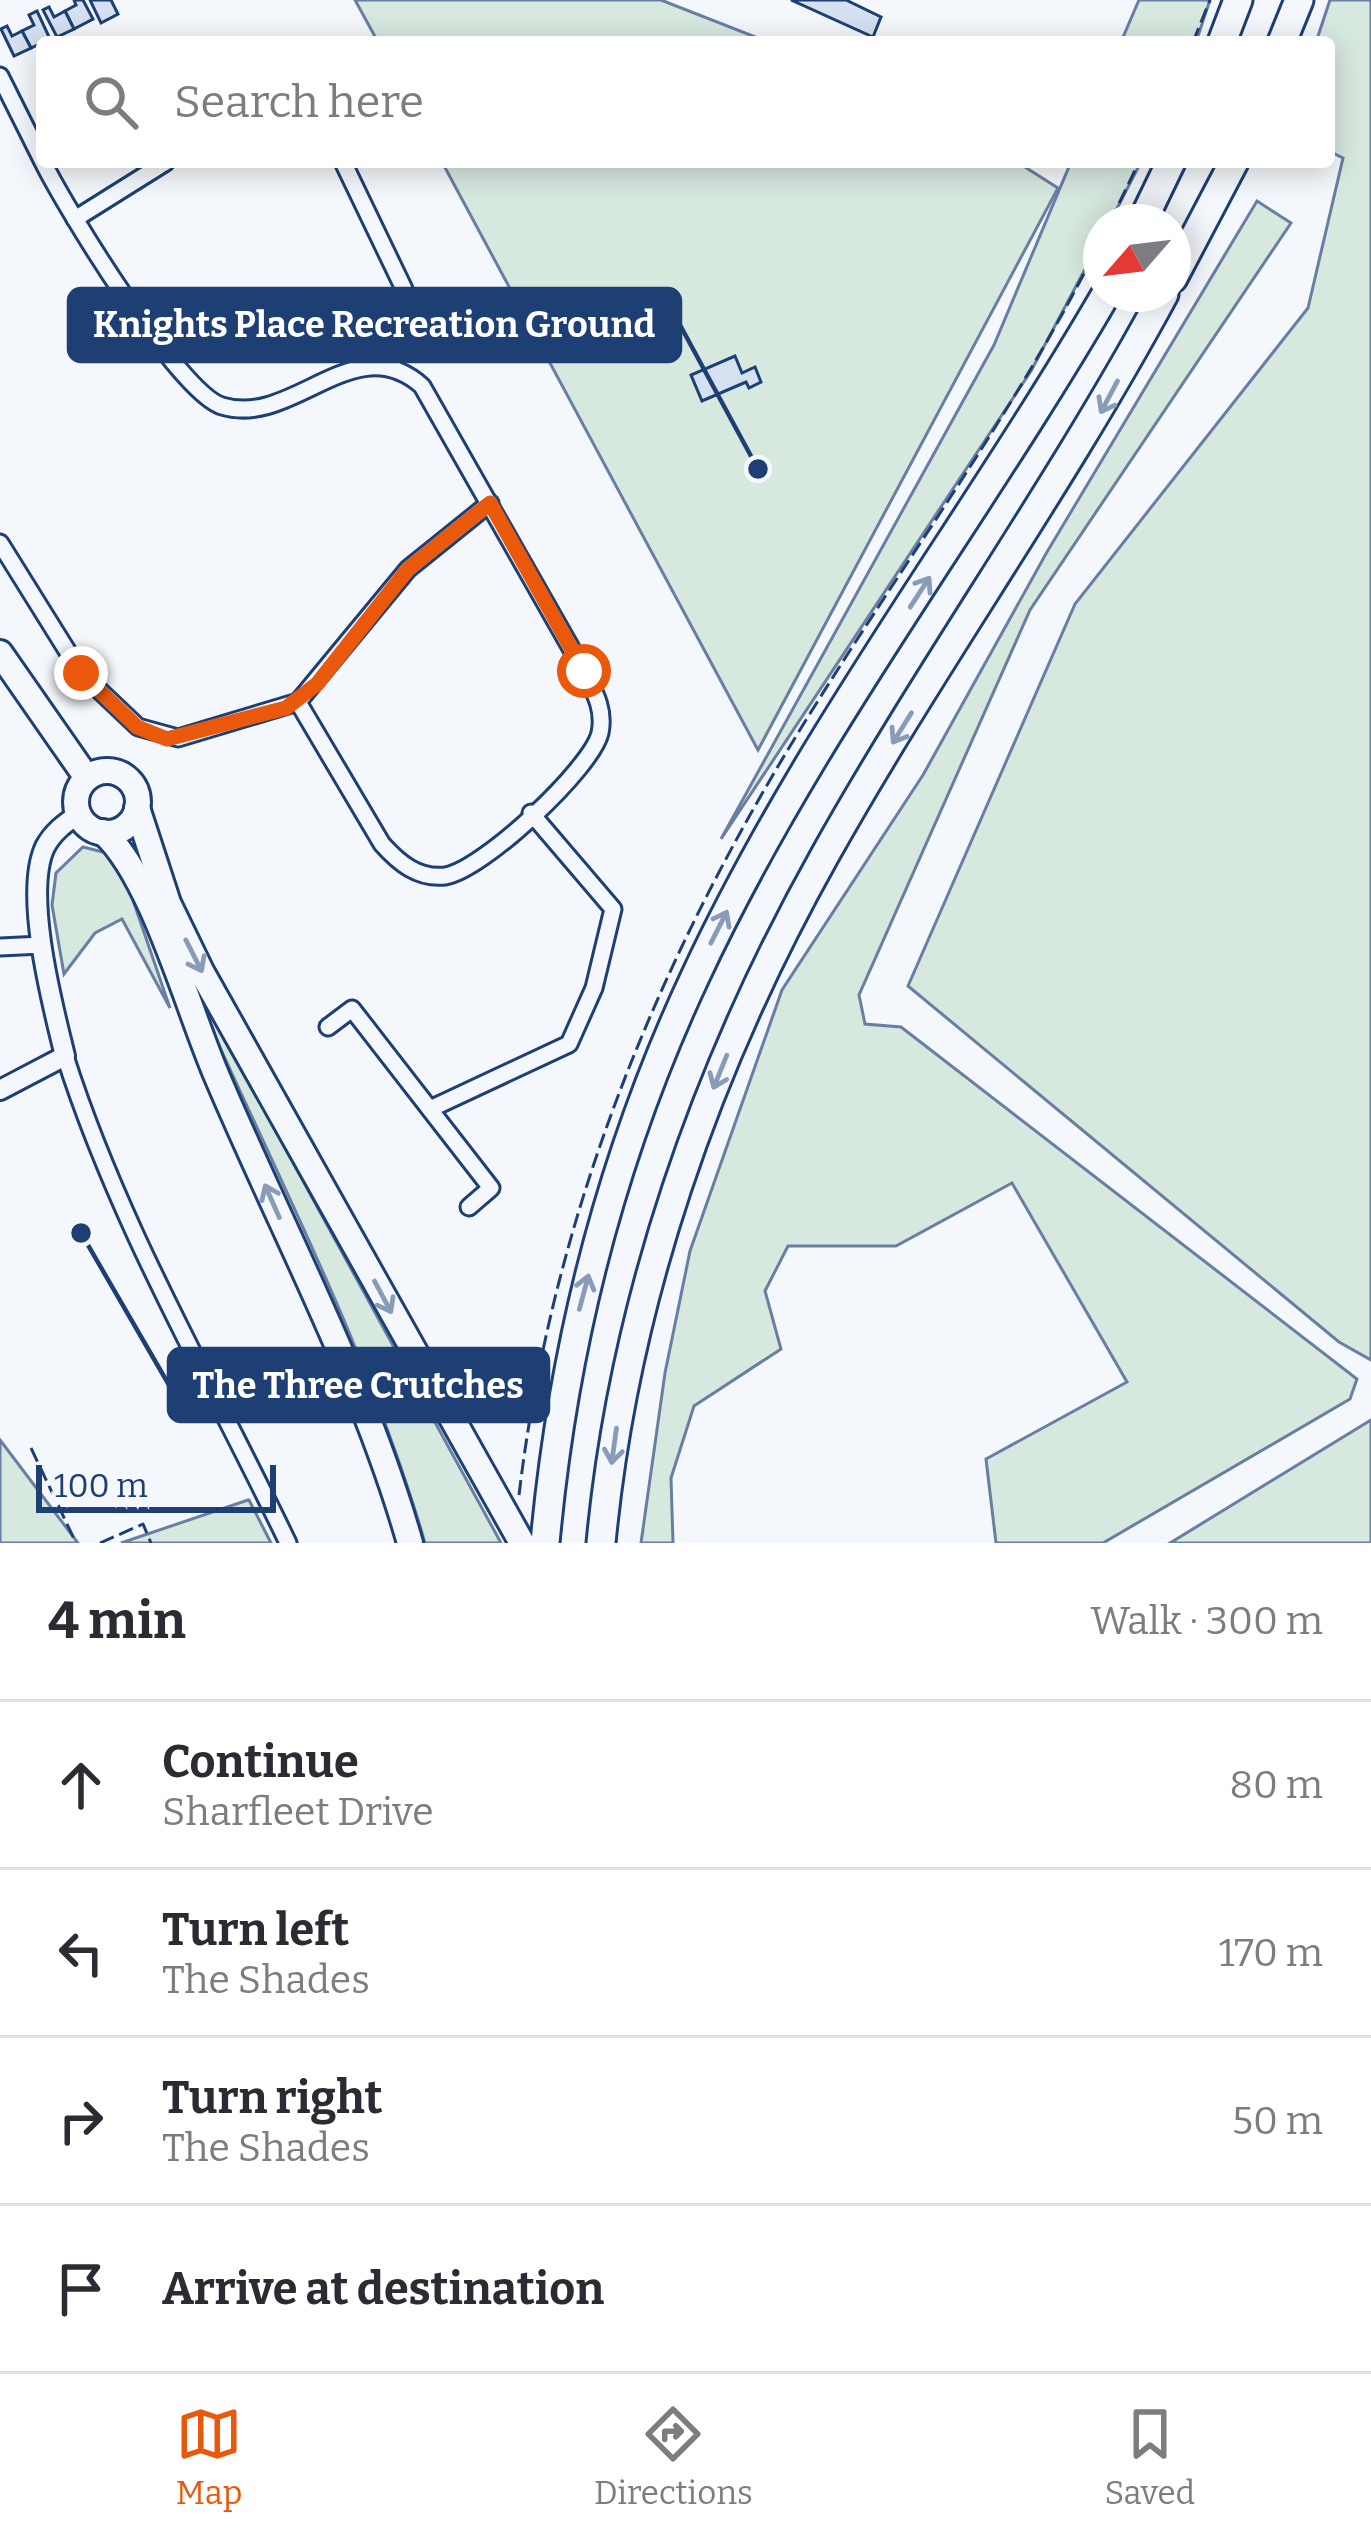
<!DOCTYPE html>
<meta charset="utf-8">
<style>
body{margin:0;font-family:Bitter,serif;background:#f7f7f7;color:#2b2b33}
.compass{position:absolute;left:1083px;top:204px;width:108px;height:108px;border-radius:50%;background:#fff;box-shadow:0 6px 30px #0003;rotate:242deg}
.scale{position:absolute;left:36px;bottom:30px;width:240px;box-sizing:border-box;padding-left:12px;border:6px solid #1d3f73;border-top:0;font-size:33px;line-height:42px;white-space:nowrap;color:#1d3f73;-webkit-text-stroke:9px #f4f7fb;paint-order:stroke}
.stop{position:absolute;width:36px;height:36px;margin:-27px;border:9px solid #ea580c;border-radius:50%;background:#fff}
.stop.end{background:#ea580c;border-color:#fff;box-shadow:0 3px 12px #0008}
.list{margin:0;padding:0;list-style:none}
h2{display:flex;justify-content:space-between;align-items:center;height:156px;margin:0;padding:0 48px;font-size:51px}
h2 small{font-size:39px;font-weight:400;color:#7c7c81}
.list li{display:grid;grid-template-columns:78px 1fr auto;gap:36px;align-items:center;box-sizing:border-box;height:168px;padding:0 48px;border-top:3px solid #e1e1e2}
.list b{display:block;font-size:45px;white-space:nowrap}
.list p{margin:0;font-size:39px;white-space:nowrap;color:#7c7c81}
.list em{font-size:39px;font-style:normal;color:#7c7c81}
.icon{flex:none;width:66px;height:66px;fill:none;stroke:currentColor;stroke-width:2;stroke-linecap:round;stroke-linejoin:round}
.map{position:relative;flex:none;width:1371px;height:1543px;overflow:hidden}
.search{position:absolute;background:#fff;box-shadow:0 6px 30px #0003;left:36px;right:36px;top:36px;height:132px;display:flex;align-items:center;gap:30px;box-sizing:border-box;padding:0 42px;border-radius:12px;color:#7c7c81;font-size:45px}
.sheet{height:828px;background:#fff}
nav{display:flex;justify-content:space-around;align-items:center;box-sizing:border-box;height:168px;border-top:3px solid #e1e1e2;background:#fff;font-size:33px;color:#7c7c81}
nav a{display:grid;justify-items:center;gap:6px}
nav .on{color:#ea580c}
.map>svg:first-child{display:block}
.green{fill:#d7e8df;stroke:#687fa3;stroke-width:3}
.building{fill:#d5e0f0;stroke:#1d3f73;stroke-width:3}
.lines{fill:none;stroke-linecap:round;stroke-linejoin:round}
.minor-casing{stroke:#1d3f73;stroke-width:21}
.tertiary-casing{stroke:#1d3f73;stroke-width:24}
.primary-casing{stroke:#1d3f73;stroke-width:30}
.trunk-casing{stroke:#1d3f73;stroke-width:30}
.motorway-casing{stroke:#1d3f73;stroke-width:33}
.minor{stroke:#f4f7fb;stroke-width:15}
.tertiary{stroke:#f4f7fb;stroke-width:18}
.primary{stroke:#f4f7fb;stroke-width:24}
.trunk{stroke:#f4f7fb;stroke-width:24}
.motorway{stroke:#f4f7fb;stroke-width:27}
.fence{stroke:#1d3f73;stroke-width:3;stroke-dasharray:15 6;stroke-linecap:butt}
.oneway{stroke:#889bb7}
.route{stroke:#ea580c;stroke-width:15}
.leader{fill:none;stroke:#1d3f73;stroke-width:4.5}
.callout-dot{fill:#1d3f73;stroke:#f4f7fb;stroke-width:4.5}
.callout{fill:#1d3f73;stroke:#1d3f73;stroke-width:4.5}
.callout-label{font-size:36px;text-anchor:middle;font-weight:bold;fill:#fff}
</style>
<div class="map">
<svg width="1371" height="1543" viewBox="0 0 1371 1543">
<rect width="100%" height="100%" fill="#f4f7fb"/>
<g class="green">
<polygon points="355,0 661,0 768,42 378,42"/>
<polygon points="1139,0 1210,0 1196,42 1121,42"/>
<polygon points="1330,0 1371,0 1371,1360 1339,1342 908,986 1075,604 1308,308 1343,158 1329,151 1329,42 1316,42"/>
<polygon points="442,162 1017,162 1058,188 758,750"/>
<polygon points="1071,162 1141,162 1110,222 1101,222 1101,239 1031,371 721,839 994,345"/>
<polygon points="1257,201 1291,223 1030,610 859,995 865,1024 901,1027 1357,1379 1350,1399 1103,1543 996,1543 986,1459 1127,1382 1012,1183 896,1246 788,1246 765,1291 781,1349 694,1406 671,1478 673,1543 641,1543 665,1373 690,1251 782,990 923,775 1047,552"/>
<polygon points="83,847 107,853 124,874 170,1008 122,919 95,933 64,974 52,905 56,873"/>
<path d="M174,945l327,598h-76c-60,-207 -166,-401 -251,-598z"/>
<polygon points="1371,1420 1371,1543 1170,1543"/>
<polygon points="0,1440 78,1543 0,1543"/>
<polygon points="249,1500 271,1543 121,1543 248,1500"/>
</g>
<g class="building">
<polygon points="74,0 83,0 93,19 74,29 65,11 76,5"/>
<polygon points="90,0 111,0 118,14 101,23"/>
<polygon points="791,0 846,0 881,17 873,37"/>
<polygon points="49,7 54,17 65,11 74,29 57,37 43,10"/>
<polygon points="37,11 50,39 31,48 22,31 34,25 29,15"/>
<polygon points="7,26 12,36 22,31 31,48 14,56 1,29"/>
<polygon points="735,356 742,373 755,367 761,382 749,388 746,382 702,401 691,375"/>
</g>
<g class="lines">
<g class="minor-casing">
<g id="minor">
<polyline points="0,76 42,160"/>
<path d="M43,162c23,47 136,231 179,244 71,22 132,-80 200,-20l162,285c10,20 21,38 16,62 -8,35 -118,138 -155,143 -27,3 -46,-13 -63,-32l-84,-142"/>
<polyline points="343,162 404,289 392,368"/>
<polyline points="75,219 166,162"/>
<polyline points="0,543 81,673 138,727 178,738 298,702 408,569 490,503"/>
<polyline points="0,947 42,945"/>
<polyline points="328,1027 352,1009 491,1188 469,1207"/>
<path d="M65,1056c54,170 146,326 223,487"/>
<polyline points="430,1109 569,1044 594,988 613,909 531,813"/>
</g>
</g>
<g class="tertiary-casing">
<path id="tertiary" d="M0,1090l65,-34c-12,-49 -42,-162 -20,-209 8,-15 20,-24 34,-33"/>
</g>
<g class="primary-casing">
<g id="primary">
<polyline points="0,653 87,778"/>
<circle cx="107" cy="802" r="31"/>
</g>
</g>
<g class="trunk-casing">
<g id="trunk">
<polyline points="137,808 168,903 201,971 522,1543"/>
<path d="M103,832c50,45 86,181 115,247 65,153 146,303 192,464"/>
</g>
</g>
<g class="motorway-casing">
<g id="motorway">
<polyline points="1222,42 1238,0"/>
<polyline points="1282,42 1299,0"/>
<polyline points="1142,222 1171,162"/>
<polyline points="1173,278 1234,162"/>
<path d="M545,1543c18,-197 66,-387 150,-566 112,-241 278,-454 411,-683"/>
<path d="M601,1543c23,-242 105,-476 224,-688 107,-191 235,-368 339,-561"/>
</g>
</g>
<use href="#minor" class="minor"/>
<use href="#tertiary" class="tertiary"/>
<use href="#primary" class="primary"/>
<use href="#trunk" class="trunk"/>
<use href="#motorway" class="motorway"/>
<g class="fence">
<polyline points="1193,42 1210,0"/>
<polyline points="1110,222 1139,162"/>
<polyline points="31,1448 76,1543"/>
<path d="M519,1495c34,-286 144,-548 297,-791 96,-154 205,-301 285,-464"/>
<polyline points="100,1543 143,1524 151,1543"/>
</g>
</g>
<defs><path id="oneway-shaft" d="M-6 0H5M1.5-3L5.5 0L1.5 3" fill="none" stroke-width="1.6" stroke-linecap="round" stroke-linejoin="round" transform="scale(3)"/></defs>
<g class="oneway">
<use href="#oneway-shaft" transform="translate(1109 397) rotate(118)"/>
<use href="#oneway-shaft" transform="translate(920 592) rotate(-57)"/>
<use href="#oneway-shaft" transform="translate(902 728) rotate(122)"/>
<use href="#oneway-shaft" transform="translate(719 927) rotate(-63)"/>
<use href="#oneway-shaft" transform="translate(194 956) rotate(63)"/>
<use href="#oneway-shaft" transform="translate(720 1072) rotate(112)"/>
<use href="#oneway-shaft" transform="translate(272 1201) rotate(-114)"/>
<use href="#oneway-shaft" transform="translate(584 1292) rotate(-75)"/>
<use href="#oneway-shaft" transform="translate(383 1297) rotate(62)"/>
<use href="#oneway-shaft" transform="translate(614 1446) rotate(98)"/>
</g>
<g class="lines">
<polyline class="route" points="81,673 137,727 167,739 286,708 317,684 408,569 490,503 584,671"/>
</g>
<path class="leader" d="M758 469L680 325M81 1233L169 1385"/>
<g class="callout-dot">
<circle cx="758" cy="469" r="12"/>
<circle cx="81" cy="1233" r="12"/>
</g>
<g class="callout">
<rect x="69" y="289" width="611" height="72" rx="12"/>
<rect x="169" y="1349" width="379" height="72" rx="12"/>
</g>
<g class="callout-label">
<text x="374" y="337">Knights Place Recreation Ground</text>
<text x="358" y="1398">The Three Crutches</text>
</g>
</svg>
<svg class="compass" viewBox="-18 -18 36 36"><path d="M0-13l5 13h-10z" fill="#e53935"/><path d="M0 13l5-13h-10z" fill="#7c7c81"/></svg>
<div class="scale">100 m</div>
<div class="stop" style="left:584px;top:671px"></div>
<div class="stop end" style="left:81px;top:673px"></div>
<div class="search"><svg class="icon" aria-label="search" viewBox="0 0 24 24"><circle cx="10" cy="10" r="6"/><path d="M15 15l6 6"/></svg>Search here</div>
</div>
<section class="sheet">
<h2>4 min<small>Walk · 300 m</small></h2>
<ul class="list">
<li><svg class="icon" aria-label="ahead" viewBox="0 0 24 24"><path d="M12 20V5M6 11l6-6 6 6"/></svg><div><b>Continue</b><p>Sharfleet Drive</p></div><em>80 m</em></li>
<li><svg class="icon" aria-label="left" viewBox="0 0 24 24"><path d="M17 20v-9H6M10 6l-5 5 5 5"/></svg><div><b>Turn left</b><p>The Shades</p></div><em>170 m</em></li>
<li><svg class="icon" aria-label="right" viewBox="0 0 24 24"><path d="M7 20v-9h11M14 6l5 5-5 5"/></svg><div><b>Turn right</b><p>The Shades</p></div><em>50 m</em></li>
<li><svg class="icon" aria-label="arrive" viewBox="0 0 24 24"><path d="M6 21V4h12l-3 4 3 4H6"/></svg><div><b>Arrive at destination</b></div></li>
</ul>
</section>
<nav>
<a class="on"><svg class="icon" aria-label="map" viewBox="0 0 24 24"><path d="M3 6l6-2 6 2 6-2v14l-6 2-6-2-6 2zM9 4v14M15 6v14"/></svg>Map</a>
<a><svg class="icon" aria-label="directions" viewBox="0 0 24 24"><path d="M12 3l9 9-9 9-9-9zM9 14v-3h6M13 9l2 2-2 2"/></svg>Directions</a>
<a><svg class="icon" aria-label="saved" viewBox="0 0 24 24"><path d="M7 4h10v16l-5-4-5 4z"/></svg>Saved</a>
</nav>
